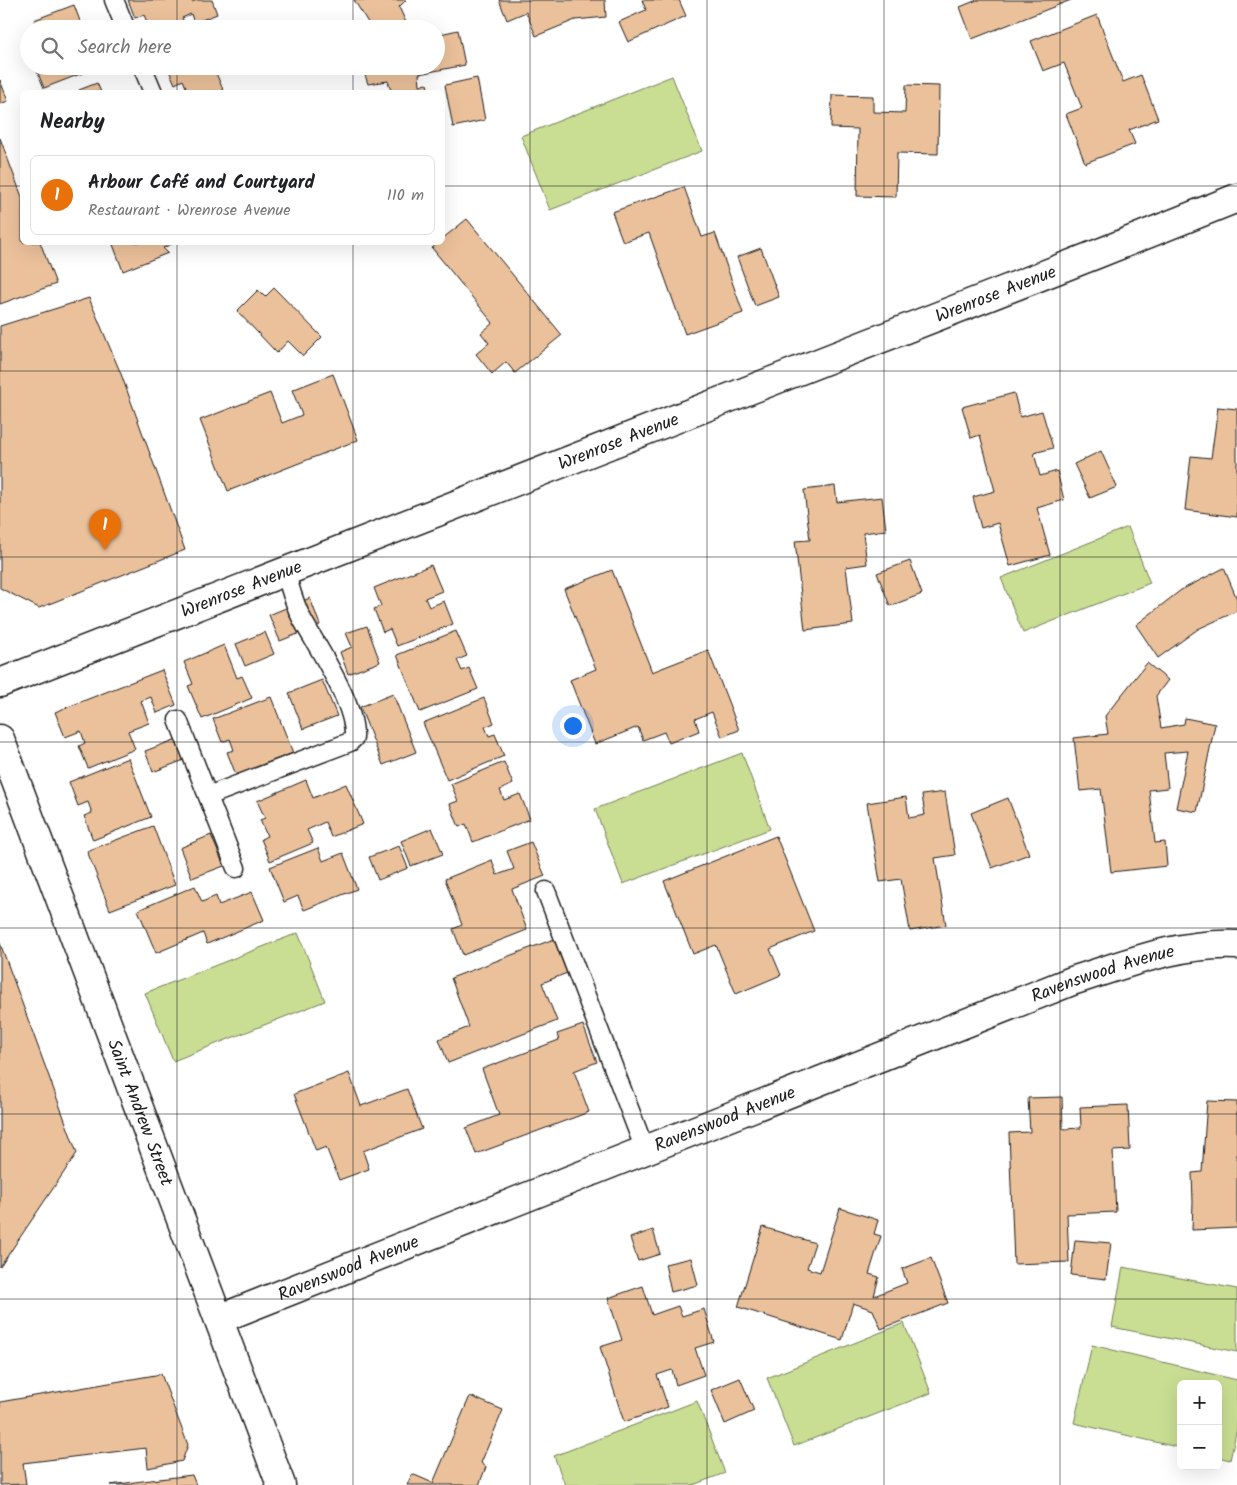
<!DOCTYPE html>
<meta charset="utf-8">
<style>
body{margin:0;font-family:Kalam,sans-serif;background:#f2f2f2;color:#202124}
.controls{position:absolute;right:15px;bottom:15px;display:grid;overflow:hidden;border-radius:8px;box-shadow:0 5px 20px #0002}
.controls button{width:45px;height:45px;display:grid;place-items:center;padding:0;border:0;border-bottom:1px solid #e0e0e0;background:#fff;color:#202124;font:25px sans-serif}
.you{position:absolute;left:572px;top:725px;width:18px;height:18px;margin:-12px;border:4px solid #fff;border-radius:50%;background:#1a73e8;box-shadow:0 0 0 8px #1a73e833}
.badge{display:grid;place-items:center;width:32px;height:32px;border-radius:50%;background:#0b8043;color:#fff;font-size:16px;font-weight:700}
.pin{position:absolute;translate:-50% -41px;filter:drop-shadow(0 1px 2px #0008)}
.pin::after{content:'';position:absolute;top:26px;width:18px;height:15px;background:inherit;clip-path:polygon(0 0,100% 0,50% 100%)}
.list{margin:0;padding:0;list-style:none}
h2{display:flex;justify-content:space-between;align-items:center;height:65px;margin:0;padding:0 20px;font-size:21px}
h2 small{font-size:16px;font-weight:400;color:#757577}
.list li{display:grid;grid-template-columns:32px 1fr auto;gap:15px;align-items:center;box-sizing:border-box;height:80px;margin:0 10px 10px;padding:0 10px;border:1px solid #e0e0e0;border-radius:8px}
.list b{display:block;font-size:19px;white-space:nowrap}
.list p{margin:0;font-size:16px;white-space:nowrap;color:#757577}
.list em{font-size:16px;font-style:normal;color:#757577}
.icon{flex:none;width:28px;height:28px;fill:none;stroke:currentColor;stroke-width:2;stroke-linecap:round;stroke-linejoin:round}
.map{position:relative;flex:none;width:1237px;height:1485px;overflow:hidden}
.search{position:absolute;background:#fff;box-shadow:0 5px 20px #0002;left:20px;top:20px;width:425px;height:55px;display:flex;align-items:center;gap:12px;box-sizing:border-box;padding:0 18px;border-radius:28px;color:#757577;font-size:19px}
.panel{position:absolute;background:#fff;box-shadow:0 5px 20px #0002;left:20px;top:90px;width:425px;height:155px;border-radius:8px}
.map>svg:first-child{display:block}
.green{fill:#c9de93;stroke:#727d58}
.building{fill:#ebc19b;stroke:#1c1c1c}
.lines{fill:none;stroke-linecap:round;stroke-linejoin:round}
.lane-casing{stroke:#1c1c1c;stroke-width:21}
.street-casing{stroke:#1c1c1c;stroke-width:31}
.lane{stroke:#fff;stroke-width:18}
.street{stroke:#fff;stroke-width:28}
.grid{fill:none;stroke:#1c1c1c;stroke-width:1;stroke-opacity:0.55}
.labels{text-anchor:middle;stroke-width:5;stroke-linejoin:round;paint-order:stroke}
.street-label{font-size:18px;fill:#1c1c1c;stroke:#fff}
</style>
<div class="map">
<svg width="1237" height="1485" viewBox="0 0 1237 1485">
<rect width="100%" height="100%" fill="#fff"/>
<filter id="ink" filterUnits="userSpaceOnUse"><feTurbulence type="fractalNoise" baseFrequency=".02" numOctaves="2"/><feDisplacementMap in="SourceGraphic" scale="10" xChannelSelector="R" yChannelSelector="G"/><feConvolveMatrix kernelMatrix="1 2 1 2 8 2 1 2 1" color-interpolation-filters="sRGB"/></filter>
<g filter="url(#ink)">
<g class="green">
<polygon points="672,76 702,151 550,210 521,136"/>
<polygon points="1128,527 1150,583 1023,633 1001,578"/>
<polygon points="742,753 770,829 623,884 595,809"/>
<polygon points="298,933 325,1001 173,1061 145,993"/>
<polygon points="1123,1267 1237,1289 1237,1352 1112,1327"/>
<polygon points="904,1323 931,1393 794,1446 767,1378"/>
<polygon points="1092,1345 1237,1380 1237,1428 1230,1460 1218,1457 1218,1384 1181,1384 1181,1448 1074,1423"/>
<polygon points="697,1401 725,1473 693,1485 565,1485 554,1456"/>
</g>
<g class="building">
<polygon points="128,0 191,0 192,2 197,0 212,0 217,14 194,23 191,14 182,18 187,29 150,29 144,15 135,18"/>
<polygon points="354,0 406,0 399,7 409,29 372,29"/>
<polygon points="499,0 605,0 606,17 575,20 536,36 526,12 507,20"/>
<polygon points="642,0 679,0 686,16 628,42 619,22 646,10"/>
<polygon points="977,0 1071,0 972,39 960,7"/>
<polygon points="74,5 83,29 38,29 34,20"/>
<polygon points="1097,15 1123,82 1141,75 1158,119 1129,130 1135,144 1085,163 1066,114 1082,108 1064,63 1043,71 1031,41"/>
<polygon points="458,30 465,65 419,74 420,85 427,84 429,92 379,92 391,91 388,81 368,84 362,66 436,66 436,35"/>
<polygon points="35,66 101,66 44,88"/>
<polygon points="167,66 213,66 224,92 188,92 183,80 175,84"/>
<polygon points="477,78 485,120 453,127 445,85"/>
<polygon points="0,80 8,101 0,104"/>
<polygon points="97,83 101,92 79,92 79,90"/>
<polygon points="906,85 939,86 938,154 897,153 896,197 857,196 858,129 831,128 832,95 873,96 873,112 905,113"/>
<polygon points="0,138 22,197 22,242 40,242 56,284 0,304"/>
<polygon points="684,187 702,237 715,233 743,313 685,334 649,233 623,242 612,212"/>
<polygon points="467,219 562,335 515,373 506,362 492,374 476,354 489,343 481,333 493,323 432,248 439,242 442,242 442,239"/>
<polygon points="112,242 176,242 163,248 168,253 123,271"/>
<polygon points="761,248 779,297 755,306 737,257"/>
<polygon points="274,288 322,337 303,356 288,341 277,353 237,311 258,290 265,297"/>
<polygon points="89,298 121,374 185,550 39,608 0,588 0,326"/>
<polygon points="333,374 358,440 228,491 200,420 270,393 282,423 302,415 292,390"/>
<polygon points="1014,393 1020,417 1042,411 1053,448 1034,453 1040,476 1057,471 1064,500 1037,508 1050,555 1010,566 998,523 981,528 973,497 995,491 980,435 971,438 962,407"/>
<polygon points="1218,407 1237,409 1237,517 1185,510 1191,456 1211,458"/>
<polygon points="1101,451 1117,487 1090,498 1074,464"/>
<polygon points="835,486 837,502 882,497 886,530 863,533 867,564 846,567 853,624 805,630 795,541 810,540 804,490"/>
<polygon points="910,561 922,594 890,606 877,573"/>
<polygon points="431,565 442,591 425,598 429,607 444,601 453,624 397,646 390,629 383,632 374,609 381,606 374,588"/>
<polygon points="1224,568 1237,599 1237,611 1198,629 1158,658 1136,625 1181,590"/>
<polygon points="612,570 652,672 708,650 739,730 722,737 712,712 695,719 699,731 669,743 664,732 643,740 638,727 595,744 570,680 596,669 564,589"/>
<polygon points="310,598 320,625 280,641 269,615"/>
<polygon points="367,626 380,662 348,674 340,652 352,647 346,633"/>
<polygon points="456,631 467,656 457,660 462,671 469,668 478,689 420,712 397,655"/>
<polygon points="265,632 274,654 245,666 236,644"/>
<polygon points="224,645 237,678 242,676 252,698 202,719 188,686 193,684 184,662"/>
<polygon points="1147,663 1168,680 1156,696 1161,728 1184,724 1185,718 1215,724 1197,812 1176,808 1188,751 1164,753 1168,788 1149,790 1155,843 1165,842 1167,866 1111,872 1101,789 1080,791 1074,738 1108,734 1105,716"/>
<polygon points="162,670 176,705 157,713 151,697 141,701 149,723 128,731 135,749 88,768 79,746 85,743 81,731 65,737 55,712"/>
<polygon points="322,680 337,716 303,729 289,693"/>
<polygon points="393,694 416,752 383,765 360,707"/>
<polygon points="271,697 293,753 236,775 227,752 234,750 230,739 222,742 213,719"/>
<polygon points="484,698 494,723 485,727 489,736 495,734 504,756 447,780 423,723"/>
<polygon points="177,739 184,760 153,772 145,751"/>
<polygon points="128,758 151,817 93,840 84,816 92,813 88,802 78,806 69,782"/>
<polygon points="504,762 513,784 500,790 504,800 520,794 530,819 473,842 466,824 459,827 450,804 458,801 451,784"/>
<polygon points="306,780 313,798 346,784 363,824 331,837 325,822 307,830 313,843 270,861 261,839 267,836 260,820 265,818 257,801"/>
<polygon points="945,792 955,855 935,858 946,925 910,931 901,879 880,882 867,803 906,797 909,818 925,815 922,795"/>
<polygon points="1008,798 1029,854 992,868 971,813"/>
<polygon points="153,826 175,885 110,910 87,851"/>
<polygon points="432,828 443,854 411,866 401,841"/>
<polygon points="211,835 224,866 192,878 180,848"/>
<polygon points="776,836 814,931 770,949 781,975 736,994 716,945 693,954 664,881"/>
<polygon points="531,842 545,876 512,889 527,930 463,955 453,929 462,925 445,879 492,860 497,875 514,869 507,851"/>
<polygon points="399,846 408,868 378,880 369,857"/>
<polygon points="318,848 323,861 343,853 357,889 304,910 298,896 284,902 270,867"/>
<polygon points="195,886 202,902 216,896 219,905 252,892 264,920 207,944 203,933 156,953 138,910"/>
<polygon points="554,939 567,973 542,983 557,1021 448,1063 439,1039 469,1027 451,978"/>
<polygon points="0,943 77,1153 0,1267"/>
<polygon points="583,1025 597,1062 574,1071 589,1112 476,1154 466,1128 499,1115 482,1069 559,1040 557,1034"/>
<polygon points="349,1073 361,1106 407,1089 422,1129 363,1151 369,1169 339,1180 326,1147 316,1151 294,1094"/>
<polygon points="1062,1097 1063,1129 1081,1128 1080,1107 1128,1105 1130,1150 1113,1151 1116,1212 1067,1214 1069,1262 1014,1264 1009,1133 1030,1132 1028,1098"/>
<polygon points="1207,1101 1237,1102 1237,1228 1192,1230 1193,1202 1192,1173 1202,1172"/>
<polygon points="840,1208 878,1220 874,1234 881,1236 869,1274 879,1277 874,1296 907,1283 902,1269 931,1258 948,1303 881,1329 873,1310 853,1303 842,1340 738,1307 763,1227 815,1243 807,1268 820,1272"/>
<polygon points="653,1230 660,1254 638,1261 630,1238"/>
<polygon points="1075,1240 1111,1243 1106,1279 1071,1275"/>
<polygon points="691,1258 698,1285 671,1292 665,1264"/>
<polygon points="643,1286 652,1315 678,1306 682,1316 704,1309 714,1342 695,1348 704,1375 676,1385 672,1370 657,1375 668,1407 624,1422 600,1347 622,1340 608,1298"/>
<polygon points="161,1374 188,1445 182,1461 148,1468 146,1448 23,1463 26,1484 0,1485 0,1402"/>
<polygon points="740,1378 754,1411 725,1424 711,1390"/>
<polygon points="470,1396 503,1410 481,1463 486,1467 479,1485 407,1485 412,1474 433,1483"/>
<polygon points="192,1475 196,1485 110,1485"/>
</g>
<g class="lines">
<g class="lane-casing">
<g id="lane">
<polyline points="114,0 126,29"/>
<polyline points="142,66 153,92"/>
<polyline points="178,720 236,868"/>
<path d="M208,796l142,-54 4,-4c2,-34 -36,-89 -52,-119 -8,-15 -12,-32 -17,-48"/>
<polyline points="546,891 645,1150"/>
</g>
</g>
<g class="street-casing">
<g id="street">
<path id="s1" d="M0,683l1097,-429 140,-56"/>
<path id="s2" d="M0,739l281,746"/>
<path id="s3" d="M219,1319l853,-338c54,-17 107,-39 165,-36"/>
</g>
</g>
<use href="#lane" class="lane"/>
<use href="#street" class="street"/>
</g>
</g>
<path class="grid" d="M177,0v29M353,0v29M530,0v1485M707,0v1485M884,0v1485M1060,0v1485M177,66v26M353,66v26M0,186h22M442,186h795M177,242v1243M353,242v1243M0,371h1237M0,557h1237M0,742h1237M0,928h1237M0,1114h1237M0,1299h1237"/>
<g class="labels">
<g class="street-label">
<text dy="6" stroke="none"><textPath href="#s1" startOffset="1069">Wrenrose Avenue</textPath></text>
<text dy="6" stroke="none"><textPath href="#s1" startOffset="664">Wrenrose Avenue</textPath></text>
<text dy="6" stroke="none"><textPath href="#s1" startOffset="259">Wrenrose Avenue</textPath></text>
<text dy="6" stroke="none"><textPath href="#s3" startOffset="949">Ravenswood Avenue</textPath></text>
<text dy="6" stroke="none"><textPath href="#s2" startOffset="399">Saint Andrew Street</textPath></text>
<text dy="6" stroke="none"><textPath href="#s3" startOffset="544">Ravenswood Avenue</textPath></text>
<text dy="6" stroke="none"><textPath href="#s3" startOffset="139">Ravenswood Avenue</textPath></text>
</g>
</g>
</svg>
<div class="controls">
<button>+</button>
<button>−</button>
</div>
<div class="you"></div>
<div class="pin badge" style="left:105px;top:550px;background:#e8710a">1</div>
<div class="search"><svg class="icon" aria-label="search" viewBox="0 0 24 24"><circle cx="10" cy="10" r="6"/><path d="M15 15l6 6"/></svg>Search here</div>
<section class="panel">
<h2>Nearby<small></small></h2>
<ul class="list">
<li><span class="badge" style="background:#e8710a">1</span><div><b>Arbour Café and Courtyard</b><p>Restaurant · Wrenrose Avenue</p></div><em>110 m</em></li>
</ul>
</section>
</div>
